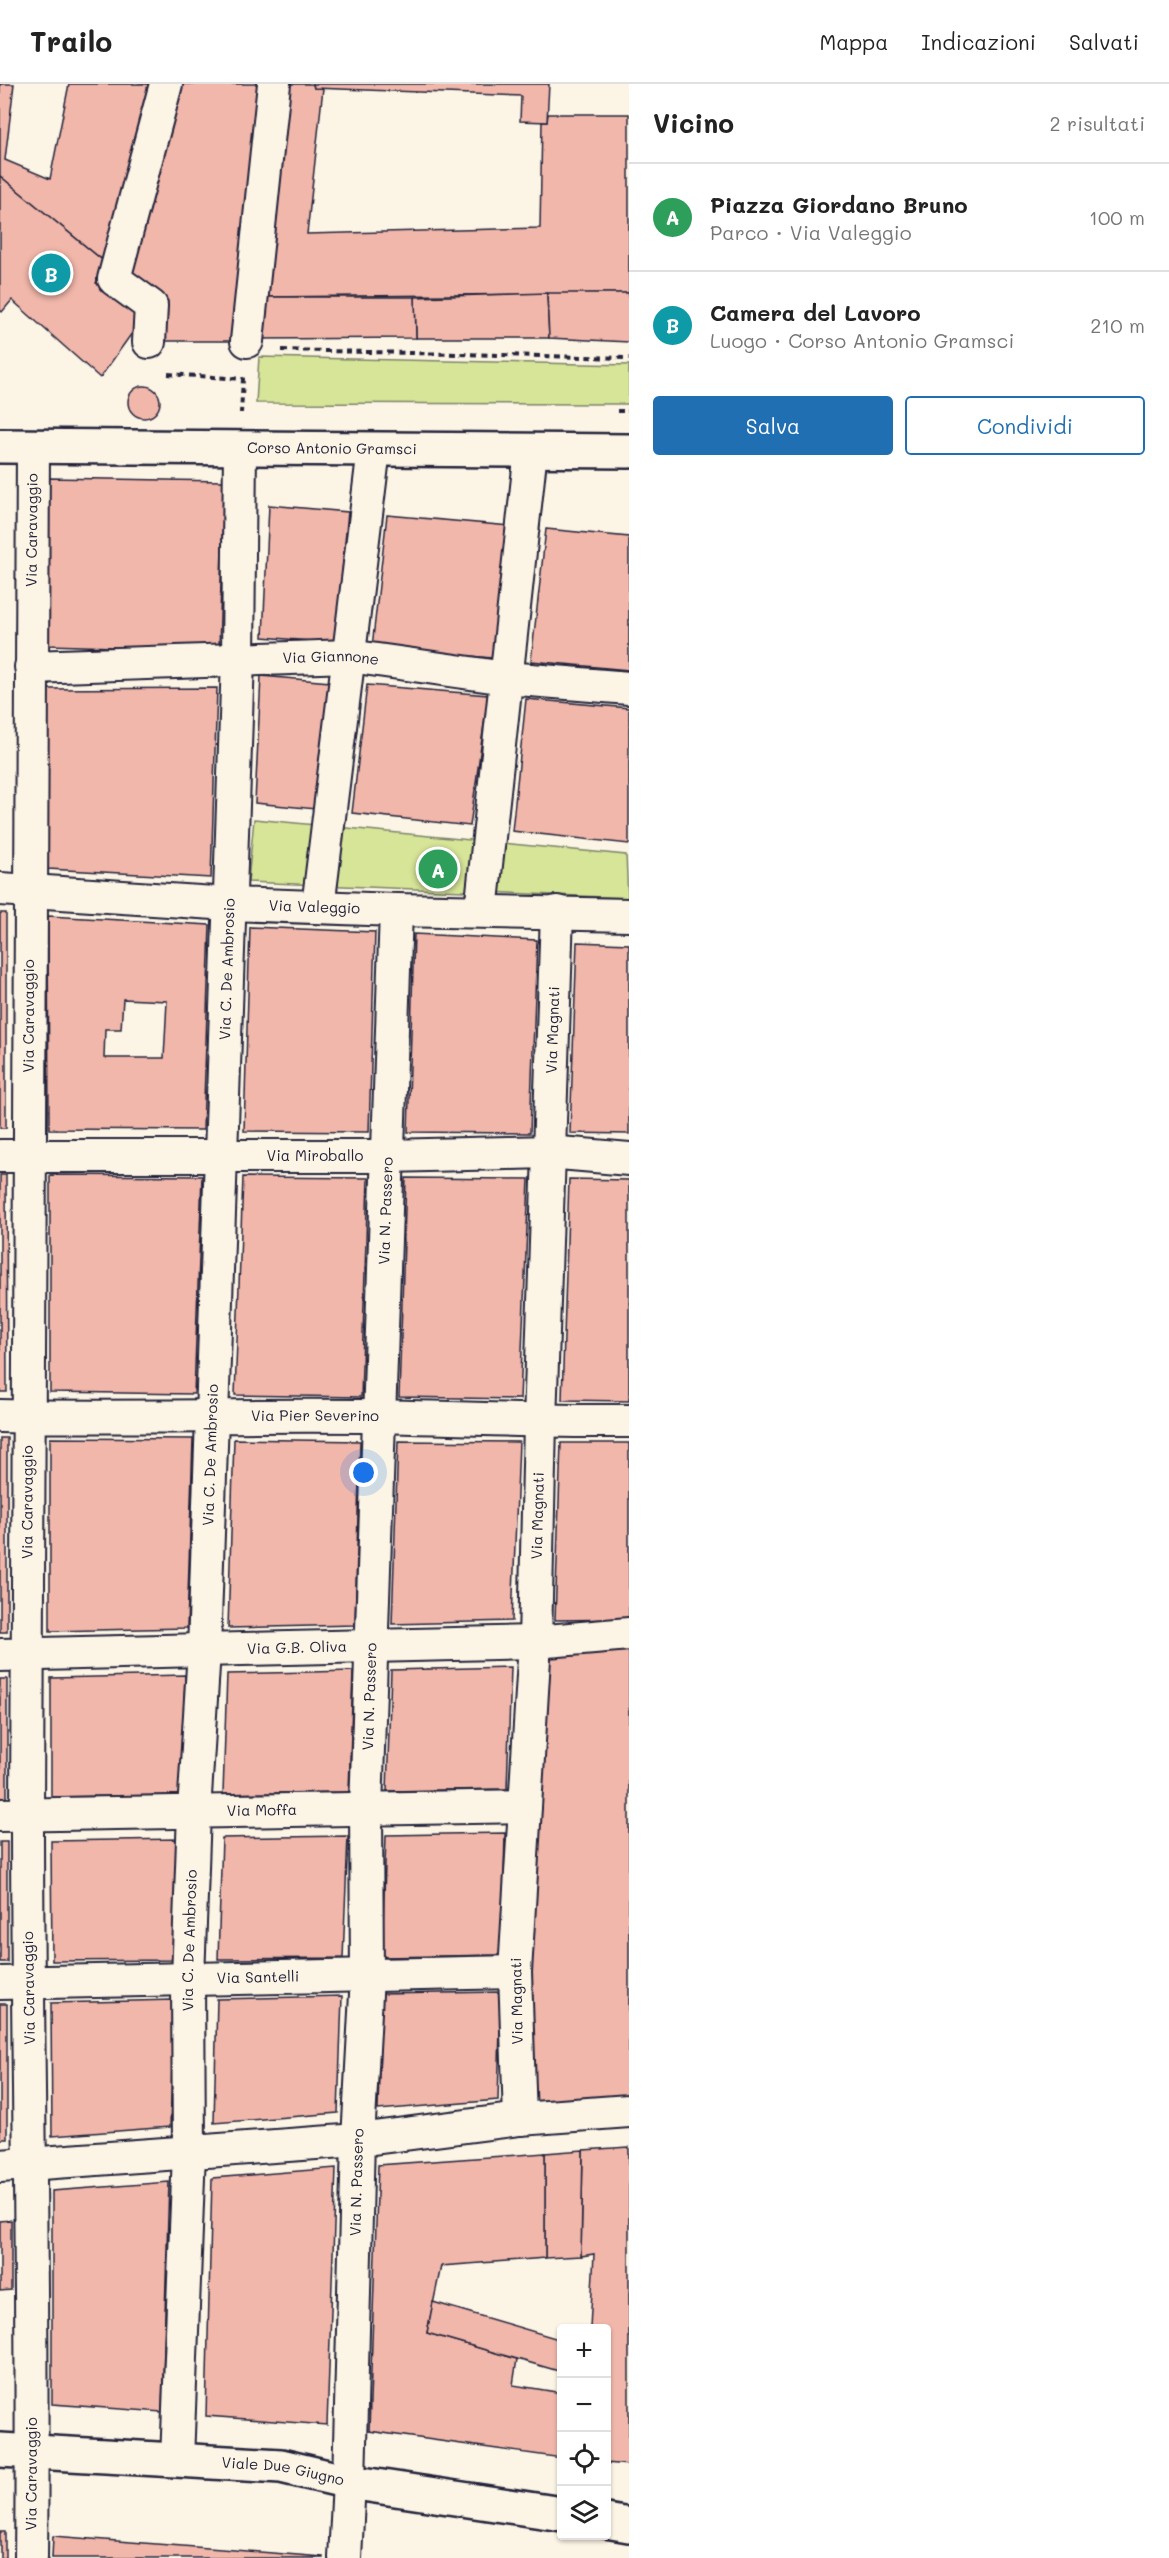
<!DOCTYPE html>
<html lang="it">
<meta charset="utf-8">
<style>
body{margin:0;font-family:Mali,sans-serif;background:#f6f6f6;color:#222}
.controls{position:absolute;right:18px;bottom:18px;display:grid;overflow:hidden;border-radius:6px;box-shadow:0 2px 4px #0004}
.controls button{width:54px;height:54px;display:grid;place-items:center;padding:0;border:0;border-bottom:2px solid #e0e0e0;background:#fff;color:#222;font:30px sans-serif}
.you{position:absolute;left:364px;top:1389px;width:21px;height:21px;margin:-15px;border:4px solid #fff;border-radius:50%;background:#1a73e8;box-shadow:0 0 0 9px #1a73e833}
.badge{display:grid;place-items:center;width:39px;height:39px;border-radius:50%;background:#1f6fb2;color:#fff;font-size:20px;font-weight:700}
.pin{position:absolute;translate:-50% -50%;border:3px solid #fff;box-shadow:0 2px 6px #0006}
.list{margin:0;padding:0;list-style:none}
h2{display:flex;justify-content:space-between;align-items:center;height:78px;margin:0;padding:0 24px;font-size:26px}
h2 small{font-size:20px;font-weight:400;color:#767676}
.list li{display:grid;grid-template-columns:39px 1fr auto;gap:18px;align-items:center;box-sizing:border-box;height:108px;padding:0 24px;border-top:2px solid #e0e0e0}
.list b{display:block;font-size:22px;white-space:nowrap}
.list p{margin:0;font-size:20px;white-space:nowrap;color:#767676}
.list em{font-size:20px;font-style:normal;color:#767676}
.actions{display:flex;gap:12px;padding:18px 24px}
.actions a{flex:1;padding:14px 0;border:2px solid #1f6fb2;border-radius:6px;text-align:center;font-size:21px;color:#1f6fb2}
.actions .main{background:#1f6fb2;color:#fff}
.icon{flex:none;width:33px;height:33px;fill:none;stroke:currentColor;stroke-width:2;stroke-linecap:round;stroke-linejoin:round}
.map{position:relative;flex:none;width:629px;height:2474px;overflow:hidden}
header{display:flex;align-items:center;gap:36px;box-sizing:border-box;height:84px;padding:0 30px;background:#fff;border-bottom:2px solid #e0e0e0}
header strong{font-size:28px}
nav{display:flex;gap:33px;margin-inline-start:auto;font-size:21px}
main{display:flex}
aside{flex:1;background:#fff}
.map>svg:first-child{display:block}
.green{fill:#d7e598;stroke:#7c846a;stroke-width:1.5}
.building{fill:#f1b7aa;stroke:#22223b;stroke-width:1.5;fill-rule:evenodd}
.lines{fill:none;stroke-linecap:round;stroke-linejoin:round}
.street-casing{stroke:#22223b;stroke-width:36}
.secondary-casing{stroke:#22223b;stroke-width:38}
.path{stroke:#22223b;stroke-width:4;stroke-dasharray:6 4.5;stroke-linecap:butt}
.street{stroke:#fcf5e5;stroke-width:32}
.secondary{stroke:#fcf5e5;stroke-width:33}
.labels{text-anchor:middle;stroke-width:4.5;stroke-linejoin:round;paint-order:stroke}
.street-label{font-size:15px;fill:#22223b;stroke:#fcf5e5}
</style>
<header>
<strong>Trailo</strong>
<nav><a>Mappa</a><a>Indicazioni</a><a>Salvati</a></nav>
</header>
<main>
<div class="map">
<svg width="629" height="2474" viewBox="0 0 629 2474">
<rect width="100%" height="100%" fill="#fcf5e5"/>
<filter id="ink" filterUnits="userSpaceOnUse"><feTurbulence type="fractalNoise" baseFrequency=".0167" numOctaves="2"/><feDisplacementMap in="SourceGraphic" scale="12" xChannelSelector="R" yChannelSelector="G"/><feConvolveMatrix kernelMatrix="1 2 1 2 8 2 1 2 1" color-interpolation-filters="sRGB"/></filter>
<g filter="url(#ink)">
<g class="green">
<polygon points="259,273 629,281 629,320 256,319"/>
<polygon points="254,735 626,771 628,814 248,798"/>
</g>
<g class="building">
<polygon points="0,0 14,0 5,76 50,95 69,0 154,0 106,179 0,92"/>
<polygon points="178,0 269,0 237,257 163,257 168,217 124,196"/>
<polygon points="284,0 313,0 314,4 323,4 307,150 540,144 542,38 547,38 548,30 629,30 629,209 264,213"/>
<polygon points="313,0 549,0 547,38 520,37 521,12 314,4"/>
<polygon points="0,92 106,179 96,199 120,212 137,229 137,242 100,294 12,216 2,228 0,226"/>
<polygon points="547,209 549,254 416,254 415,213"/>
<polygon points="547,209 629,209 629,258 549,254"/>
<polygon points="264,213 415,213 416,254 258,255"/>
<circle cx="144" cy="318" r="16"/>
<polygon points="48,394 224,397 219,566 48,561"/>
<polygon points="269,421 348,428 335,559 263,553"/>
<polygon points="387,431 510,442 492,574 372,563"/>
<polygon points="546,445 629,453 629,586 531,577"/>
<polygon points="261,592 330,598 316,725 255,719"/>
<polygon points="367,601 488,611 470,742 352,729"/>
<polygon points="217,604 211,794 48,785 48,605"/>
<polygon points="526,615 629,624 629,760 512,747"/>
<rect x="0" y="829" width="6" height="215"/>
<path d="M48,832l162,9 -7,205 -154,-1zM123,915l44,2 -3,57h-60l1,-29h16z"/>
<polygon points="250,843 375,848 369,1048 244,1047"/>
<polygon points="414,850 537,856 530,1049 408,1048"/>
<polygon points="577,858 629,860 629,1050 570,1049"/>
<polygon points="0,1091 6,1091 7,1308 0,1308"/>
<polygon points="50,1091 202,1092 194,1310 50,1308"/>
<polygon points="243,1093 368,1094 361,1313 235,1311"/>
<polygon points="406,1094 529,1095 520,1315 399,1313"/>
<polygon points="569,1095 629,1096 629,1317 562,1316"/>
<rect x="0" y="1354" width="7" height="194"/>
<polygon points="50,1354 193,1355 187,1544 50,1547"/>
<polygon points="234,1355 360,1357 355,1541 228,1544"/>
<polygon points="398,1357 519,1358 512,1537 392,1540"/>
<polygon points="561,1359 629,1359 629,1535 555,1536"/>
<polygon points="629,1562 629,2011 530,2020 526,1891 544,1570"/>
<polygon points="511,1583 507,1705 387,1707 391,1586"/>
<polygon points="353,1587 349,1708 223,1710 227,1590"/>
<polygon points="185,1591 181,1711 51,1713 51,1594"/>
<rect x="0" y="1595" width="7" height="119"/>
<polygon points="505,1749 502,1871 382,1873 386,1751"/>
<polygon points="348,1752 343,1874 218,1875 222,1754"/>
<polygon points="180,1755 175,1876 52,1877 51,1757"/>
<rect x="0" y="1758" width="7" height="120"/>
<polygon points="501,1908 498,2016 378,2026 381,1910"/>
<polygon points="342,1912 338,2029 214,2039 217,1915"/>
<polygon points="174,1916 170,2043 52,2052 51,1919"/>
<rect x="0" y="1920" width="7" height="135"/>
<polygon points="629,2063 629,2381 606,2379 606,2244 590,2244 594,2170 581,2172 583,2066"/>
<polygon points="583,2066 581,2172 545,2174 545,2069"/>
<polygon points="545,2069 545,2174 441,2182 427,2249 517,2275 513,2301 562,2309 562,2374 369,2347 378,2081"/>
<polygon points="336,2084 327,2341 206,2332 212,2094"/>
<polygon points="169,2098 162,2328 52,2320 52,2107"/>
<polygon points="11,2136 11,2206 0,2207 0,2137"/>
<polygon points="433,2218 562,2256 562,2288 427,2249"/>
<rect x="0" y="2448" width="5" height="26"/>
<polygon points="53,2452 323,2473 323,2474 52,2474"/>
</g>
<g class="lines">
<g class="street-casing">
<g id="street">
<polyline points="247,257 274,0"/>
<polyline points="149,258 151,222 114,195 166,0"/>
<path id="s1" d="M31,583l318,-11 157,22 123,10"/>
<path id="s2" d="M0,805l230,15 166,6 233,5"/>
<polyline points="318,823 374,365"/>
<polyline points="481,827 531,366"/>
<path id="s3" d="M0,1072h388l160,-4 81,7"/>
<path id="s4" d="M0,1332c120,2 240,-1 360,0 90,1 179,6 269,5"/>
<path id="s5" d="M0,1571l535,-13 94,-8"/>
<path id="s6" d="M0,1731l525,-9"/>
<path id="s7" d="M0,1899l515,-11"/>
<path id="s8" d="M520,2035l-5,-147 20,-330 5,-220 17,-510"/>
<polyline points="0,2082 358,2056 520,2035 629,2027"/>
<path id="s9" d="M177,2376l12,-308 -1,-173 6,-167 10,-162 34,-991 2,-211"/>
<path id="s10" d="M31,2474c3,-248 -4,-495 -4,-743 1,-456 1,-912 6,-1369"/>
<path id="s11" d="M345,2474l4,-76 9,-342 9,-164 -1,-167 30,-899"/>
</g>
</g>
<g class="secondary-casing">
<g id="secondary">
<path id="s12" d="M0,362l629,5"/>
<path id="s13" d="M0,2366l281,16 68,16 213,32"/>
<polyline points="606,2437 629,2441"/>
</g>
</g>
<g class="path">
<polyline points="282,266 629,274"/>
<polyline points="168,290 243,295 241,329"/>
<polyline points="617,327 629,327"/>
</g>
<use href="#street" class="street"/>
<use href="#secondary" class="secondary"/>
</g>
</g>
<g class="labels">
<g class="street-label">
<text dy="5" stroke="none"><textPath href="#s12" startOffset="332">Corso Antonio Gramsci</textPath></text>
<text dy="5" stroke="none"><textPath href="#s10" startOffset="2028">Via Caravaggio</textPath></text>
<text dy="5" stroke="none"><textPath href="#s1" startOffset="300">Via Giannone</textPath></text>
<text dy="5" stroke="none"><textPath href="#s2" startOffset="315">Via Valeggio</textPath></text>
<text dy="5" stroke="none"><textPath href="#s9" startOffset="1492">Via C. De Ambrosio</textPath></text>
<text dy="5" stroke="none"><textPath href="#s10" startOffset="1542">Via Caravaggio</textPath></text>
<text dy="5" stroke="none"><textPath href="#s8" startOffset="1090">Via Magnati</textPath></text>
<text dy="5" stroke="none"><textPath href="#s3" startOffset="315">Via Miroballo</textPath></text>
<text dy="5" stroke="none"><textPath href="#s11" startOffset="1348">Via N. Passero</textPath></text>
<text dy="5" stroke="none"><textPath href="#s4" startOffset="315">Via Pier Severino</textPath></text>
<text dy="5" stroke="none"><textPath href="#s9" startOffset="1006">Via C. De Ambrosio</textPath></text>
<text dy="5" stroke="none"><textPath href="#s10" startOffset="1056">Via Caravaggio</textPath></text>
<text dy="5" stroke="none"><textPath href="#s8" startOffset="604">Via Magnati</textPath></text>
<text dy="5" stroke="none"><textPath href="#s5" startOffset="297">Via G.B. Oliva</textPath></text>
<text dy="5" stroke="none"><textPath href="#s11" startOffset="862">Via N. Passero</textPath></text>
<text dy="5" stroke="none"><textPath href="#s6" startOffset="262">Via Moffa</textPath></text>
<text dy="5" stroke="none"><textPath href="#s9" startOffset="520">Via C. De Ambrosio</textPath></text>
<text dy="5" stroke="none"><textPath href="#s7" startOffset="258">Via Santelli</textPath></text>
<text transform="translate(29 1904) rotate(-91)" y="5">Via Caravaggio</text>
<text transform="translate(517 1917) rotate(-91)" y="5">Via Magnati</text>
<text dy="5" stroke="none"><textPath href="#s11" startOffset="376">Via N. Passero</textPath></text>
<text dy="5" stroke="none"><textPath href="#s13" startOffset="284">Viale Due Giugno</textPath></text>
<text dy="5" stroke="none"><textPath href="#s10" startOffset="84">Via Caravaggio</textPath></text>
</g>
</g>
</svg>
<div class="controls">
<button>+</button>
<button>−</button>
<button><svg class="icon" aria-label="locate" viewBox="0 0 24 24"><circle cx="12" cy="12" r="6"/><path d="M12 2v4M12 18v4M2 12h4M18 12h4"/></svg></button>
<button><svg class="icon" aria-label="layers" viewBox="0 0 24 24"><path d="M12 4l9 5-9 5-9-5zM3 14l9 5 9-5"/></svg></button>
</div>
<div class="you"></div>
<div class="pin badge" style="left:438px;top:785px;background:#2e9e5b">A</div>
<div class="pin badge" style="left:51px;top:189px;background:#0f9aa8">B</div>
</div>
<aside>
<h2>Vicino<small>2 risultati</small></h2>
<ul class="list">
<li><span class="badge" style="background:#2e9e5b">A</span><div><b>Piazza Giordano Bruno</b><p>Parco · Via Valeggio</p></div><em>100 m</em></li>
<li><span class="badge" style="background:#0f9aa8">B</span><div><b>Camera del Lavoro</b><p>Luogo · Corso Antonio Gramsci</p></div><em>210 m</em></li>
</ul>
<div class="actions"><a class="main">Salva</a><a>Condividi</a></div>
</aside>
</main>
